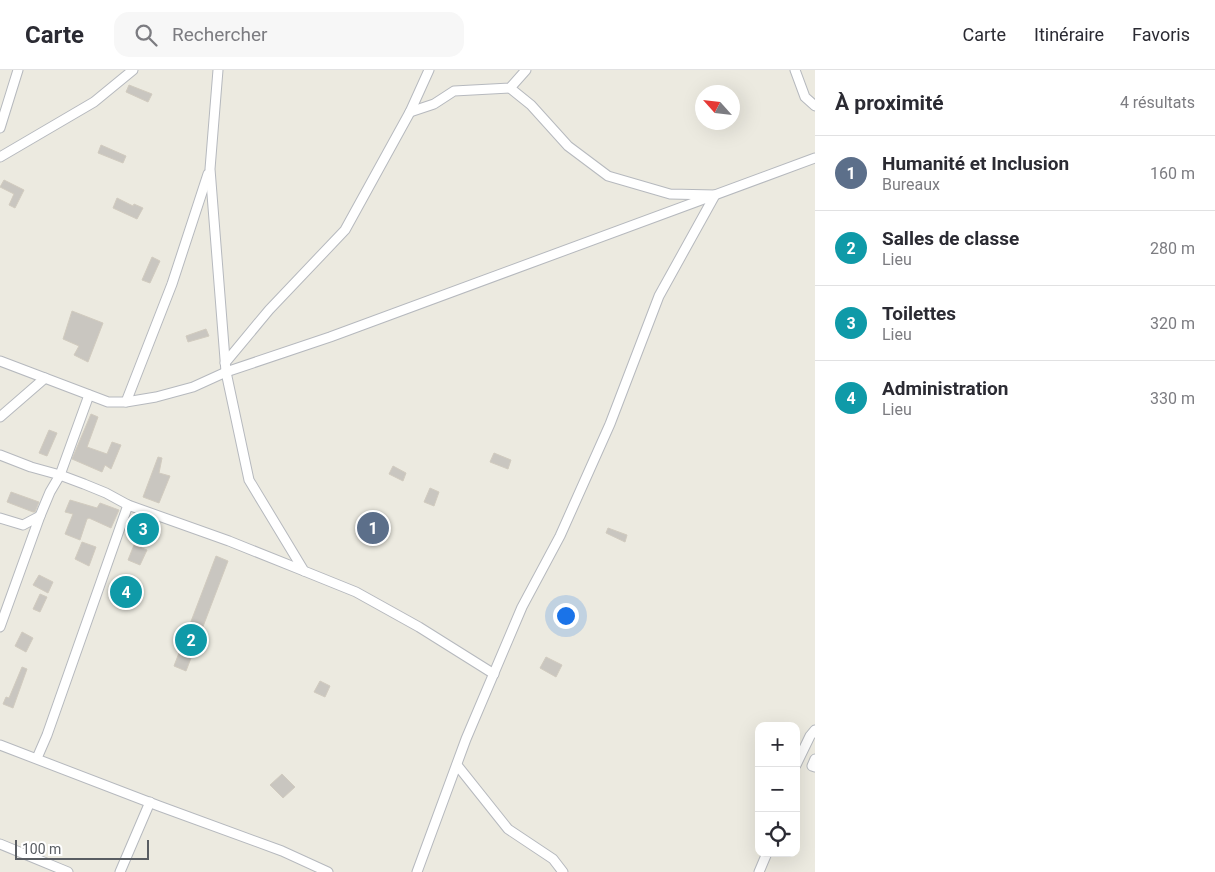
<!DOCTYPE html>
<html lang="fr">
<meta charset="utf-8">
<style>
body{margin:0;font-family:Roboto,sans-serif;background:#f7f7f7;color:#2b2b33}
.controls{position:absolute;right:15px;bottom:15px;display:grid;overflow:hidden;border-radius:10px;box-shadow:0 5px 20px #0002}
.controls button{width:45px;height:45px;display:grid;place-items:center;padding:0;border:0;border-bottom:1px solid #e1e1e2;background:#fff;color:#2b2b33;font:25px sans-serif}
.compass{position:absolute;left:695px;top:15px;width:45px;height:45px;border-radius:50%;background:#fff;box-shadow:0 5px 20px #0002;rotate:297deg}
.scale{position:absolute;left:15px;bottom:12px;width:134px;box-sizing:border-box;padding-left:5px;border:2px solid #595d62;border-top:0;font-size:14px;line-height:18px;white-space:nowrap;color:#595d62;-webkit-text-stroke:4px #fff;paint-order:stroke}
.you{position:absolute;left:565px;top:545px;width:18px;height:18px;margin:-12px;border:4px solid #fff;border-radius:50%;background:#1a73e8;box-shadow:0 0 0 8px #1a73e833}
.badge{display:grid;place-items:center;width:32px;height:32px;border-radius:50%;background:#ea3829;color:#fff;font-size:16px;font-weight:700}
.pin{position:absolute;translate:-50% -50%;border:2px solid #fff;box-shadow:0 1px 5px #0006}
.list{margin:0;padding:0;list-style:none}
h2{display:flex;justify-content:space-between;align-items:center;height:65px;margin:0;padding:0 20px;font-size:21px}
h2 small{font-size:16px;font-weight:400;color:#7c7c81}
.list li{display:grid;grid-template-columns:32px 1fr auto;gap:15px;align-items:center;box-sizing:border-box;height:75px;padding:0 20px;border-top:1px solid #e1e1e2}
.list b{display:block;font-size:19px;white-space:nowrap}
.list p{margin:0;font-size:16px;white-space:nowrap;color:#7c7c81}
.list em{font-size:16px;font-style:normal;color:#7c7c81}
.icon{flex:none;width:28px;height:28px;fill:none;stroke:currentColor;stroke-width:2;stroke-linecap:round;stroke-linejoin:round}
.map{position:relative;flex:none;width:815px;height:802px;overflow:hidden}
header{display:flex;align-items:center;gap:30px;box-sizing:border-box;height:70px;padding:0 25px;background:#fff;border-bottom:1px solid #e1e1e2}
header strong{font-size:24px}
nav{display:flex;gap:28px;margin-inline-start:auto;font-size:18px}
.search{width:350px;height:45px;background:#f7f7f7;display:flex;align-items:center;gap:12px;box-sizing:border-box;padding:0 18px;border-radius:15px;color:#7c7c81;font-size:19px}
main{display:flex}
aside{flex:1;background:#fff}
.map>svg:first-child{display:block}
.building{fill:#c9c6c0;stroke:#d1cbbf}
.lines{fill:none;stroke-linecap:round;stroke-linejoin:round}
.minor-casing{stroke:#b6b9be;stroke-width:11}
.minor{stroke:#fff;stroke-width:9}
</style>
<header>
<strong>Carte</strong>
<div class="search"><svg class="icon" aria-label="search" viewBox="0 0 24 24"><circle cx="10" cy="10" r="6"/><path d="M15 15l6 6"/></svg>Rechercher</div>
<nav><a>Carte</a><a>Itinéraire</a><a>Favoris</a></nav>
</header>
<main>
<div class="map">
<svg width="815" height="802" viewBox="0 0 815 802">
<rect width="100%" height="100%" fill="#eceae0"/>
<g class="building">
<polygon points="129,15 152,24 148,32 126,22"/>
<polygon points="101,75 126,86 123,93 98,83"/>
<polygon points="4,110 24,120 15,138 9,135 14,124 0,117"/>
<polygon points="117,128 133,136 134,134 143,138 137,149 113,138"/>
<polygon points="152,187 160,191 150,213 142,210"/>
<polygon points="72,241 103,253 88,292 74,285 79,276 63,269"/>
<polygon points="206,259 209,266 188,272 186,266"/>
<polygon points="91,344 98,347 87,377 107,384 112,372 121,375 111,399 105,395 102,402 72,389"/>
<polygon points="49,360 57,363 47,386 39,383"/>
<polygon points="494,383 511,390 508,399 490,392"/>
<polygon points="158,387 162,388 159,403 170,406 159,433 143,427"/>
<polygon points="393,396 406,403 403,411 389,404"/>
<polygon points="430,418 439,422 434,436 424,432"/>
<polygon points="11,422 39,432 35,442 33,442 7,432"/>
<polygon points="70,430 97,438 100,433 119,440 111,458 89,448 87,449 80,470 65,464 73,444 65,442"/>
<polygon points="608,458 627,465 625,472 606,463"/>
<polygon points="82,472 96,477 89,496 75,489"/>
<polygon points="134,475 147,480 140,495 128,490"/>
<polygon points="216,486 228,491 186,601 174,596"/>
<polygon points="39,505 53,512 48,523 33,515"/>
<polygon points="123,512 134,516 128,532 117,528"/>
<polygon points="40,524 47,527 40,542 33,539"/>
<polygon points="22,562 33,568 26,582 15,576"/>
<polygon points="546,587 562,595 556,607 540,598"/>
<polygon points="22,597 27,599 13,638 3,634 6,627 9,628"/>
<polygon points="320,611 330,616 325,627 314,622"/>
<polygon points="282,704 295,717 283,728 270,715"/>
</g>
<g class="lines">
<g class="minor-casing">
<g id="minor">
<polyline points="218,0 210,99 226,302 249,410 304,501 356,522 419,557 494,604"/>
<polyline points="795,0 805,27 815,36"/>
<polyline points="410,42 434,34 454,21 510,18 526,0"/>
<polyline points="0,58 18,0"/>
<polyline points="0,87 94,32 133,0"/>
<polyline points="0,291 108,332 126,332 156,327 193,317 226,302 330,267 815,88"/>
<polyline points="225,293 269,240 345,160 410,42 429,0"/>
<polyline points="126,332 172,214 208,104"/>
<polyline points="0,347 45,308"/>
<polyline points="0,385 31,397 60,405 84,414 106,423 128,435 229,471 304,501"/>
<polyline points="0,448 23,455 40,446"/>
<polyline points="0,557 40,446 50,422 60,405 89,325"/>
<polyline points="0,675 159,736 282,781 328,802"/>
<polyline points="37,688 47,665 128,435"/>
<polyline points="815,689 812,696 815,697"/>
<polyline points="457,695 508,759 553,789 563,802"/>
<polyline points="796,695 810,666 815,660"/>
<polyline points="0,774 68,802"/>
<polyline points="120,802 150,732"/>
<polyline points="417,802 466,669 522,537 560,466 610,354 659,226 715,125 670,124 608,106 568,76 531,35 510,18"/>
<polyline points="759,802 767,783"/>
</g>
</g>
<use href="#minor" class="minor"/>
</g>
</svg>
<div class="controls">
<button>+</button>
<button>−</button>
<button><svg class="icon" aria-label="locate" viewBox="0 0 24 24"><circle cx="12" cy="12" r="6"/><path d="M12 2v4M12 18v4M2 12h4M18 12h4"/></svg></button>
</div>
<svg class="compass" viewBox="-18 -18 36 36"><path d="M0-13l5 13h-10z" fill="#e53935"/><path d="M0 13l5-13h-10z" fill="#7c7c81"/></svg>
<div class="scale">100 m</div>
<div class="you"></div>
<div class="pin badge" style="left:373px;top:458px;background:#5c6f8a">1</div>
<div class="pin badge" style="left:191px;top:570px;background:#0f9aa8">2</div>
<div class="pin badge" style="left:143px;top:459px;background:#0f9aa8">3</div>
<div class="pin badge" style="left:126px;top:522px;background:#0f9aa8">4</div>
</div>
<aside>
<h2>À proximité<small>4 résultats</small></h2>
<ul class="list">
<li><span class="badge" style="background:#5c6f8a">1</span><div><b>Humanité et Inclusion</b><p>Bureaux</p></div><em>160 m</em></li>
<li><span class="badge" style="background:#0f9aa8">2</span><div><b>Salles de classe</b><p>Lieu</p></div><em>280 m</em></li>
<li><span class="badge" style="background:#0f9aa8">3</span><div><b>Toilettes</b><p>Lieu</p></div><em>320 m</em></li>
<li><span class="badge" style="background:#0f9aa8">4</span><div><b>Administration</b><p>Lieu</p></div><em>330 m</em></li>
</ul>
</aside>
</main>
